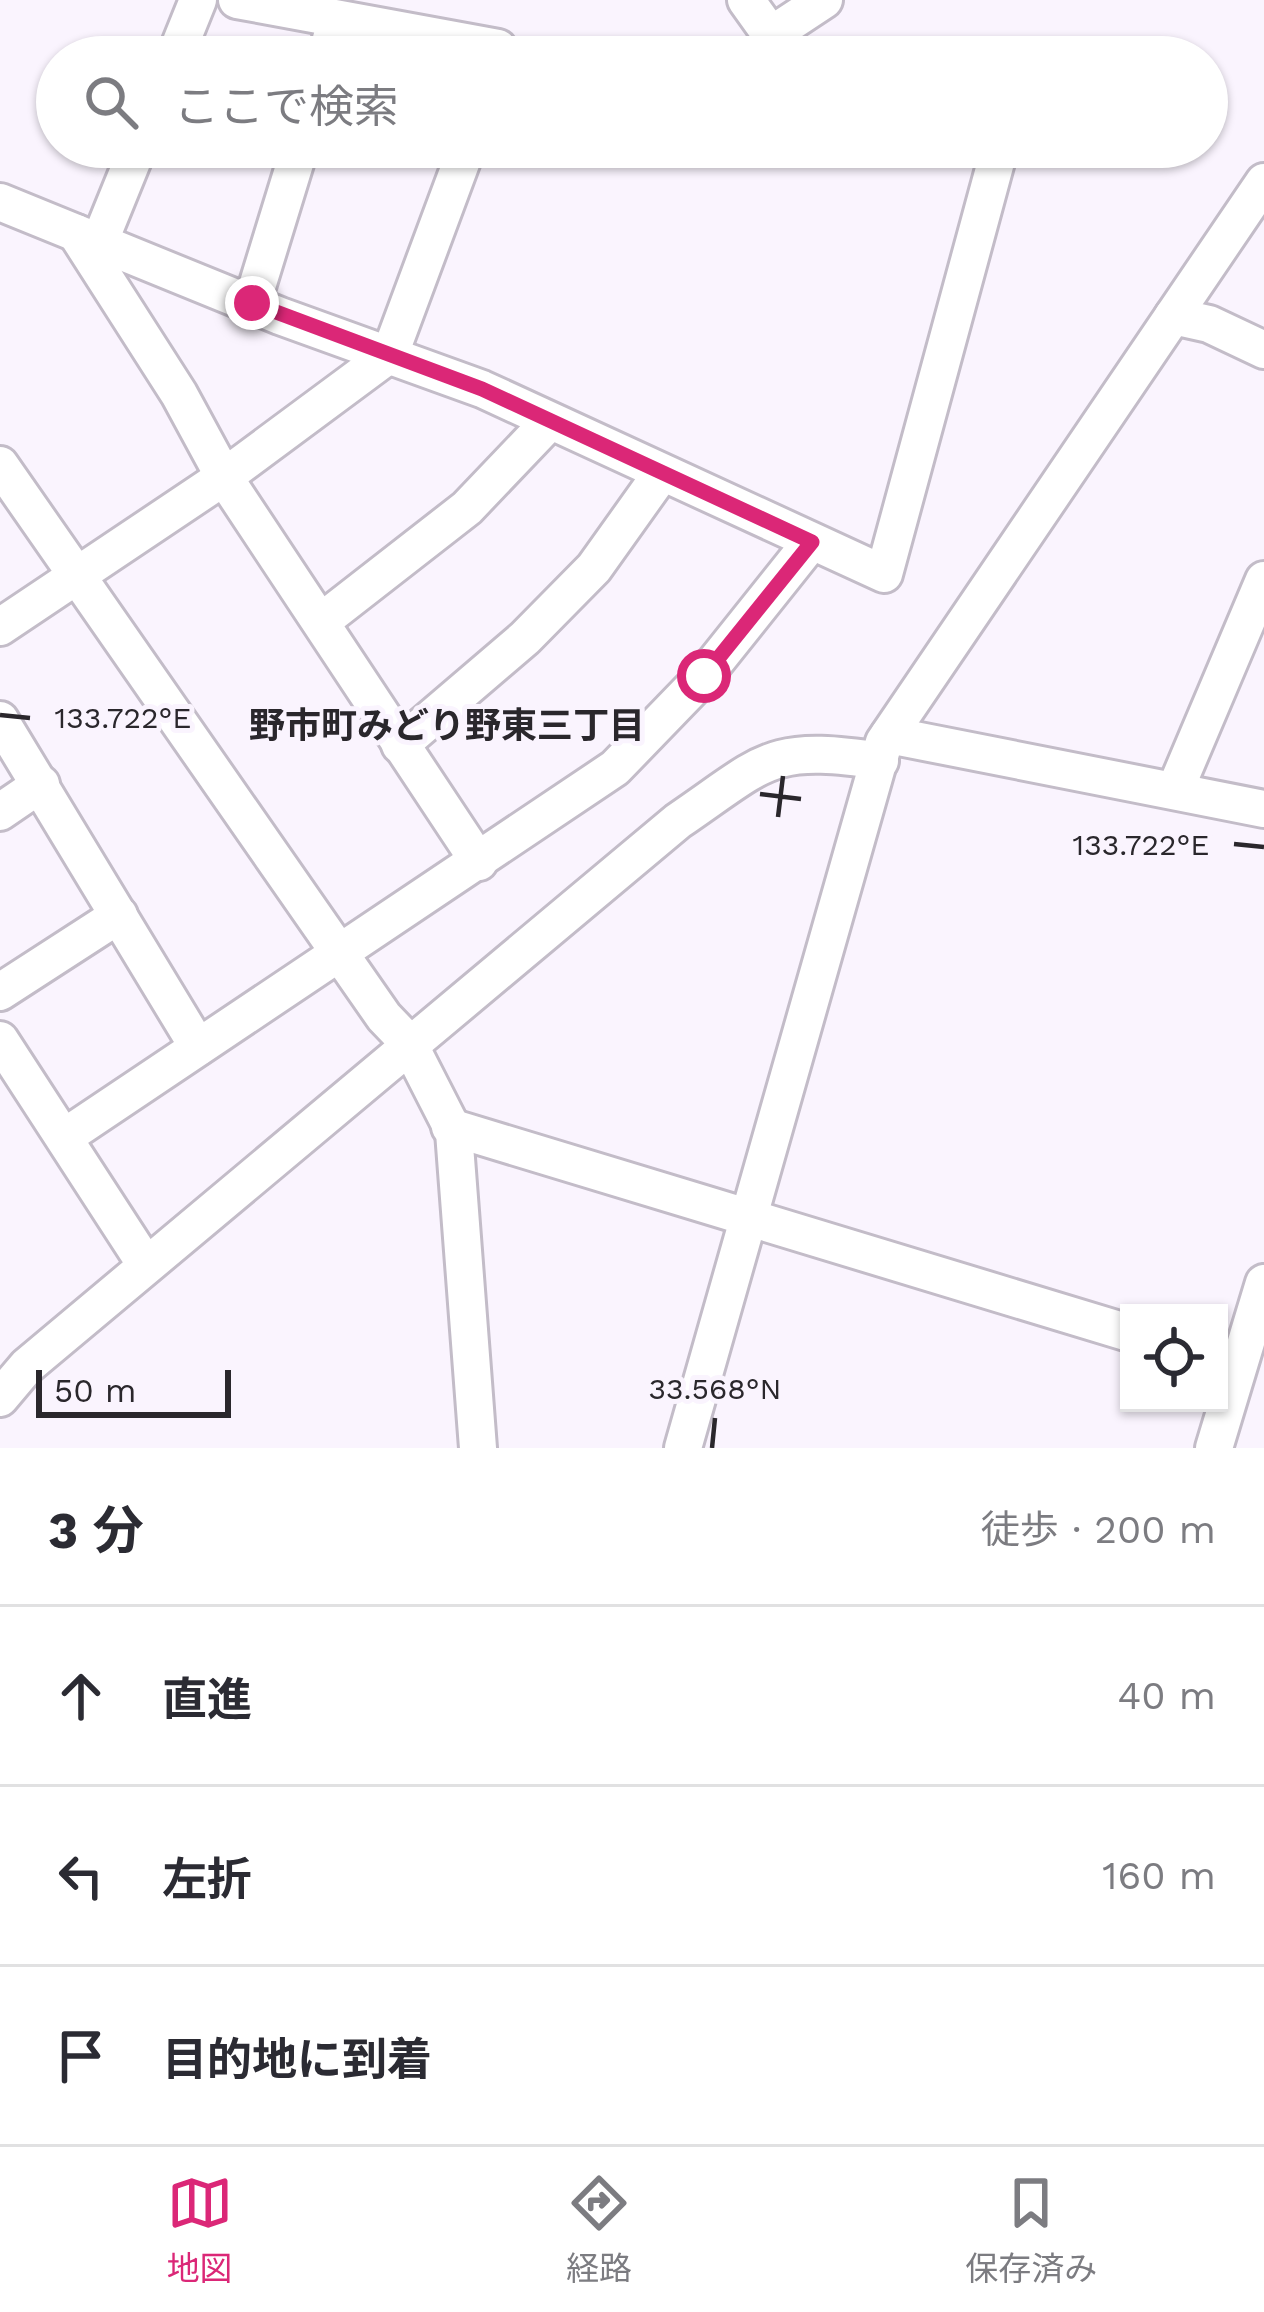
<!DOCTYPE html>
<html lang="ja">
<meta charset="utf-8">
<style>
body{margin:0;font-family:"Work Sans","Noto Sans JP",sans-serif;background:#f2f2f3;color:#2b2b33}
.controls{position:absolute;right:36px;bottom:36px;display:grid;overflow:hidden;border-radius:0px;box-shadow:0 3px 9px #0004}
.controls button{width:108px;height:108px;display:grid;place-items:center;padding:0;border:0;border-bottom:3px solid #e1e1e2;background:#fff;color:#2b2b33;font:60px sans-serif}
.scale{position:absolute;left:36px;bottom:30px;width:195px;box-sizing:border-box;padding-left:12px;border:6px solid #2a272c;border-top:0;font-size:33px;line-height:42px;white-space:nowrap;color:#2a272c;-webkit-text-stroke:9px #faf4fe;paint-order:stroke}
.stop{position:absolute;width:36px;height:36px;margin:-27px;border:9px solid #db2777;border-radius:50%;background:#fff}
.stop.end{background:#db2777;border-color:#fff;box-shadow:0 3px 12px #0008}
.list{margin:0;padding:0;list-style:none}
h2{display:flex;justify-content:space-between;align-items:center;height:156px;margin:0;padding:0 48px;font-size:51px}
h2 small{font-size:39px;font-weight:400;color:#7c7c81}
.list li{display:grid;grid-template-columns:78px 1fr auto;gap:36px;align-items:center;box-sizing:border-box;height:180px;padding:0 48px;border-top:3px solid #e1e1e2}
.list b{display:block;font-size:45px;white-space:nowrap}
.list em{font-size:39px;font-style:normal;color:#7c7c81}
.icon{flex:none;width:66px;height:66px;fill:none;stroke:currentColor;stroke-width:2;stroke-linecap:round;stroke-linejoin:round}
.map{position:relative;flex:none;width:1264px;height:1448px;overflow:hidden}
.search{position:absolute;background:#fff;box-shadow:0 3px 9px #0004;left:36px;right:36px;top:36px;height:132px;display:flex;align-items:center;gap:30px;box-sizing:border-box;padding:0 42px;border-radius:66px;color:#7c7c81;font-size:45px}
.sheet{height:696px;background:#fff}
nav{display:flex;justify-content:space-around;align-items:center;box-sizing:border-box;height:168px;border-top:3px solid #e1e1e2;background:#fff;font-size:33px;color:#7c7c81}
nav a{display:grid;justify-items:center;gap:6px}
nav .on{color:#db2777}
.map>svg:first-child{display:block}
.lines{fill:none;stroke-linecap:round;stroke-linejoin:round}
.minor-casing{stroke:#c3bcc8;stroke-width:42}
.minor{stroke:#fff;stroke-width:36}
.route{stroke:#db2777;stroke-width:15}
.ticks{fill:none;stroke:#2a272c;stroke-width:4.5}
.labels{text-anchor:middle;stroke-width:10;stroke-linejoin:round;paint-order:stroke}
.neighbourhood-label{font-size:36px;font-weight:bold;fill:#2a272c;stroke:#faf4fe}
.ticks-label{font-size:30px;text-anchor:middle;fill:#2a272c;stroke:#faf4fe;stroke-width:10;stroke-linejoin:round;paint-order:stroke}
</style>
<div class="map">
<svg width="1264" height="1448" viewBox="0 0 1264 1448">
<rect width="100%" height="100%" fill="#faf4fe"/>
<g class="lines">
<g class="minor-casing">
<g id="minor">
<polyline points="237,0 498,48 496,57"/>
<polyline points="746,0 771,35 797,57"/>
<polyline points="771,35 824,0"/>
<polyline points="175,57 198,0"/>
<polyline points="326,57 336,21"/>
<polyline points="0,202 280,316 482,389 884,574 1000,147"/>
<polyline points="76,233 179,394 224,477 479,862"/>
<polyline points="99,243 138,147"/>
<polyline points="252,303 300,147"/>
<polyline points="1173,316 1209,324 1264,350"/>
<polyline points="0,465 384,1017 408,1042 454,1132 478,1448"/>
<polyline points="322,621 467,508 548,423"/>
<polyline points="0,627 224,477 390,354 467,147"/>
<polyline points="0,720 198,1047"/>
<polyline points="889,735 1264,809"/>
<polyline points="400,745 525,638 594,568 661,474"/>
<polyline points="1175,790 1264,580"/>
<polyline points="0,812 41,784"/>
<polyline points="0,992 119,915"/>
<polyline points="0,1040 146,1265"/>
<polyline points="450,1127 1129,1333"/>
<polyline points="66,1136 615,768 704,676 811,542"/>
<path d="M0,1398l27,-32 651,-545c88,-60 91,-77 202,-60"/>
<polyline points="683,1448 884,742 1264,182"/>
<polyline points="1214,1448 1264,1283"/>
</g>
</g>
<use href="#minor" class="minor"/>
</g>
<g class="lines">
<polyline class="route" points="252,303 482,389 812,542 704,676"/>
</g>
<path class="ticks" d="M0,715l30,3M760,794l41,5M778,817l5,-41M1234,844l30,3M712,1448l3,-30"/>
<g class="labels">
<g class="neighbourhood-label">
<text x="447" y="738">野市町みどり野東三丁目</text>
</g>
</g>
<g class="ticks-label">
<text x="123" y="728">133.722°E</text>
<text x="1141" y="855">133.722°E</text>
<text x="715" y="1399">33.568°N</text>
</g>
</svg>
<div class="controls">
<button><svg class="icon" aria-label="locate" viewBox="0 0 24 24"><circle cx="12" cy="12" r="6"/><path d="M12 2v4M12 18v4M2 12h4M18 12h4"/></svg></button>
</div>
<div class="scale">50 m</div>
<div class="stop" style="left:704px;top:676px"></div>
<div class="stop end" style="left:252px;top:303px"></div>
<div class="search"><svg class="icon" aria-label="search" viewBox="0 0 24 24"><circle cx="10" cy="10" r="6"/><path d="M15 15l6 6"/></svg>ここで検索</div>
</div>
<section class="sheet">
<h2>3 分<small>徒歩 · 200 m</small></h2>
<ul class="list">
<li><svg class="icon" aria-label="ahead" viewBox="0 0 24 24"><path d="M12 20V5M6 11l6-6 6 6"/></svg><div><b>直進</b></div><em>40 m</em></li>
<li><svg class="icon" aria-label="left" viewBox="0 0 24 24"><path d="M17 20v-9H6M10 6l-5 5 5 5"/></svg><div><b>左折</b></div><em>160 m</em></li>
<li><svg class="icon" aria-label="arrive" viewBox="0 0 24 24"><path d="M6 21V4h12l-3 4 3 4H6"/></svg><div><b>目的地に到着</b></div></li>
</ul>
</section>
<nav>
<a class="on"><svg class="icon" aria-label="map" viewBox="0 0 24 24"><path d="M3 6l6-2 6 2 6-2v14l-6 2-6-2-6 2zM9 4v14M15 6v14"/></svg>地図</a>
<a><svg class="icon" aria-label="directions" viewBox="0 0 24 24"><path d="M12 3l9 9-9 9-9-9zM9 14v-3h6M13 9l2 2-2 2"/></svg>経路</a>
<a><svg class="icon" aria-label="saved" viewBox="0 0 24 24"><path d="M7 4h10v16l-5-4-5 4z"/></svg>保存済み</a>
</nav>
